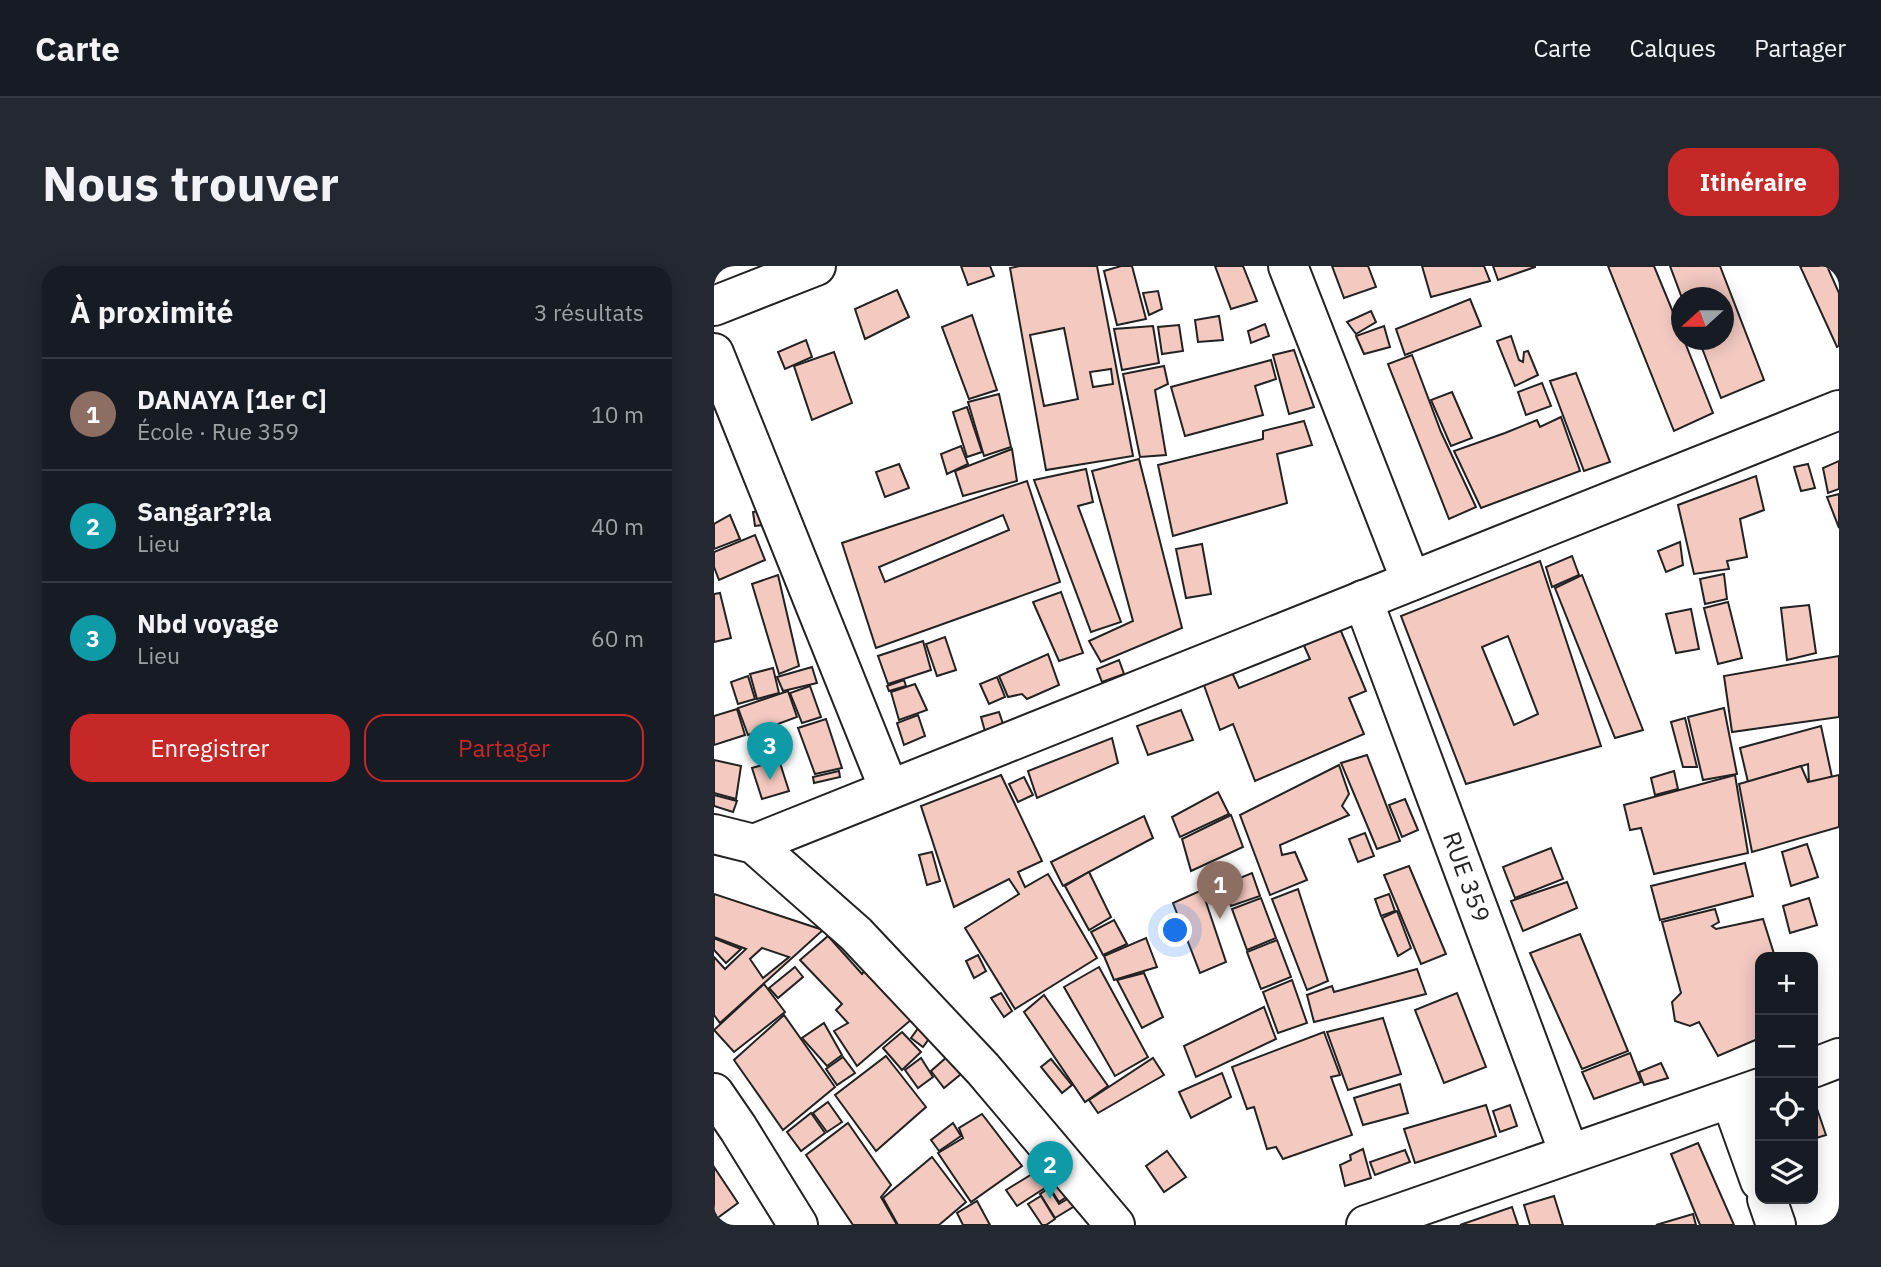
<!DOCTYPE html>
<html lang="fr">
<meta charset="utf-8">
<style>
body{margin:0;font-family:"IBM Plex Sans",sans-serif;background:#242831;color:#f1f3f6}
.controls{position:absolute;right:21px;bottom:21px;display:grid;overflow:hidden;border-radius:14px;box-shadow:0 4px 18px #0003}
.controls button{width:63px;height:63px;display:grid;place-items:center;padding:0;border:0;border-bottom:2px solid #363941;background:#171b24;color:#f1f3f6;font:35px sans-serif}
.compass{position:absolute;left:957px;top:21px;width:63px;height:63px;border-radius:50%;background:#171b24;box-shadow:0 4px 18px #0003;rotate:249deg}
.you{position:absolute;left:462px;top:665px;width:24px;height:24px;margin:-18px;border:5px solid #fff;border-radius:50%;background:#1a73e8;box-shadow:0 0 0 10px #1a73e833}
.badge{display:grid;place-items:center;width:46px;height:46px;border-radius:50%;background:#c62828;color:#fff;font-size:23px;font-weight:700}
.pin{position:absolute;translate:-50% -58px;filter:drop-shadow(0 2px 4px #0008)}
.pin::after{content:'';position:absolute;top:37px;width:24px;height:21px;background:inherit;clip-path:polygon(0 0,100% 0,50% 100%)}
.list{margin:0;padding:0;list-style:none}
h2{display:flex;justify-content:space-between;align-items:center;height:91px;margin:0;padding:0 28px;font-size:30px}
h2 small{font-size:23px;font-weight:400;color:#9ea1a6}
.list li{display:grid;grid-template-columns:46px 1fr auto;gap:21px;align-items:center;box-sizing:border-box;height:112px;padding:0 28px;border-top:2px solid #363941}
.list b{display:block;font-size:26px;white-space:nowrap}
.list p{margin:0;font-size:23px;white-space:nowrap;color:#9ea1a6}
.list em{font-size:23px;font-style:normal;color:#9ea1a6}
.actions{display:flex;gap:14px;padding:21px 28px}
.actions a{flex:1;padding:16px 0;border:2px solid #c62828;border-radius:21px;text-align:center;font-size:24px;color:#c62828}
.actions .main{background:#c62828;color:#fff}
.icon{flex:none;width:38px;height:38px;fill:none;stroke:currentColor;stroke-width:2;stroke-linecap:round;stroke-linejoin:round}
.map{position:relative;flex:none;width:1125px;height:959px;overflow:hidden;border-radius:21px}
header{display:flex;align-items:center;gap:42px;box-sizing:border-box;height:98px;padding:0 35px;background:#171b24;border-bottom:2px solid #363941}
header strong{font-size:33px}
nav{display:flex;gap:38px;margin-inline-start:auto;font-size:24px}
.intro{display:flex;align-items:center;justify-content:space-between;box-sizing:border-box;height:168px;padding:0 42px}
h1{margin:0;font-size:49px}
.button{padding:18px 32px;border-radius:21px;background:#c62828;color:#fff;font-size:24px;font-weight:700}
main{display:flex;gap:42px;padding:0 42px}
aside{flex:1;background:#171b24;border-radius:21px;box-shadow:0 4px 18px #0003}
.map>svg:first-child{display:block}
.building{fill:#f3c9c0;stroke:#222;stroke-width:2;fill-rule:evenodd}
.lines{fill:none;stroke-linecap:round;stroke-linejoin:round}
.street-casing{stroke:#222;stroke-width:42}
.street{stroke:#fff;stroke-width:38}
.labels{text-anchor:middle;stroke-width:5;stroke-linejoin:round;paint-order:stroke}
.street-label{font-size:24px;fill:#222;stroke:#fff}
</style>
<header>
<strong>Carte</strong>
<nav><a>Carte</a><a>Calques</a><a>Partager</a></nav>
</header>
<div class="intro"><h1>Nous trouver</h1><a class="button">Itinéraire</a></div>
<main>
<aside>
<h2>À proximité<small>3 résultats</small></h2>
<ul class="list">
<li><span class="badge" style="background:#8d6e63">1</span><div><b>DANAYA [1er C]</b><p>École · Rue 359</p></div><em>10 m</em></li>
<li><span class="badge" style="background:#0f9aa8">2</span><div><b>Sangar??la</b><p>Lieu</p></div><em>40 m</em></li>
<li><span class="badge" style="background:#0f9aa8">3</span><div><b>Nbd voyage</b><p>Lieu</p></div><em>60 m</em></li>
</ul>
<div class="actions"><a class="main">Enregistrer</a><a>Partager</a></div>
</aside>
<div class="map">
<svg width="1125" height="959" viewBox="0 0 1125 959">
<rect width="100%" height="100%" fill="#fff"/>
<g class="building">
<polygon points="247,0 276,0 280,10 254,19"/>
<path d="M306,0h77l36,190 -87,14 -36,-202zM350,62l14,71 -34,7 -14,-71zM397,103l2,15 -20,3 -3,-15z"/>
<polygon points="407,0 418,0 432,53 403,59 390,5"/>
<polygon points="501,0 529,0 543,35 517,43"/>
<polygon points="618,0 654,0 662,21 630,32"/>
<polygon points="708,0 770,0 776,15 717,31"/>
<polygon points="779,0 821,0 821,1 784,14"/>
<polygon points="894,0 940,0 968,68 968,74 970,74 999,147 960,165"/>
<polygon points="956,0 1006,0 1050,114 1007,132 985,74 1010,74 1010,32 968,32"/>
<polygon points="1086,0 1113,0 1125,27 1125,80 1123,81"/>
<polygon points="183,24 195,51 151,73 141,43"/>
<polygon points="444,25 448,43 435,49 429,27"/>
<polygon points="756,33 767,60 691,89 682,63"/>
<polygon points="657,45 662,56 642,68 633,56"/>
<polygon points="258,49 283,124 255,133 228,61"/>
<polygon points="505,50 509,74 484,76 481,54"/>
<polygon points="551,58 555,70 537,77 534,65"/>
<polygon points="465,59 469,85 448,88 444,61"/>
<polygon points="439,60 445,97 408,104 400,63"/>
<polygon points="670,60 676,81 650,88 642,70"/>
<polygon points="797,70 805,94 809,96 810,86 814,85 824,109 801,120 783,75"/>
<polygon points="92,74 98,91 71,103 64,86"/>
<polygon points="580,84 600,141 575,148 559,89"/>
<polygon points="120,86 138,137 98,154 80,100"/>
<polygon points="698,89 727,166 762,241 735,253 674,98"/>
<polygon points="557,94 562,113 541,120 549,149 471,170 457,121"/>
<polygon points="450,100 454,118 441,124 452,189 426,191 409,108"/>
<polygon points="862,107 896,196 870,205 836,115"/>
<polygon points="828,117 837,140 812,149 804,126"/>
<polygon points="738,126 758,172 737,180 717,134"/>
<polygon points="285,128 297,181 270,190 254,136"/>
<polygon points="253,141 268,186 253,191 239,146"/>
<polygon points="847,151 866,205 767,242 740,185 791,167 823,154 826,161"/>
<polygon points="590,155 598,179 563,188 573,237 459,270 444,199 549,173 549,165"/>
<polygon points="247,180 254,198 233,208 227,188"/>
<polygon points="298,183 303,215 249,230 241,205"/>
<polygon points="425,193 468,362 387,396 375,375 419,355 378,205"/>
<polygon points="1125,195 1125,223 1114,227 1109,202"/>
<polygon points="185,198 195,222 171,231 162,206"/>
<polygon points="1094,198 1101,222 1087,225 1080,201"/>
<polygon points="372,203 379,236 364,240 407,356 377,366 320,214"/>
<polygon points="1042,210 1050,244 1026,253 1033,291 1013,295 1015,303 980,308 964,239"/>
<path d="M313,215l33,101 -184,66 -34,-105zM289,249l6,15 -124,52 -6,-15z"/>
<polygon points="1125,228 1125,262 1113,231"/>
<polygon points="46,245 49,259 41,260 39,246"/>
<polygon points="16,249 26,273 0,283 0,258"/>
<polygon points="41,269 51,294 5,314 0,301 0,286"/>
<polygon points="966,276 969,299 952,306 944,285"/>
<polygon points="488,278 497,328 472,332 462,283"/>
<polygon points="858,290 865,309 838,321 832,301"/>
<path d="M826,295l61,185 -135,38 -65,-168zM794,370l30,78 -24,11 -32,-78z"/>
<polygon points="1010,308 1013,333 991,338 986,313"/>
<polygon points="64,309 85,400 65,408 38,318"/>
<polygon points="868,309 929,464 901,472 841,322"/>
<polygon points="347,326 369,387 345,395 319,336"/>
<polygon points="6,327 17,372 0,376 0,328"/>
<polygon points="1014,336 1028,392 1004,398 990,342"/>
<polygon points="1095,339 1102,387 1073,394 1067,342"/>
<polygon points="977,343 985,383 962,387 952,348"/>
<polygon points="624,358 652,425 635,432 650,468 541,515 519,458 506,464 487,411 516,402 525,422 596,393 587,373"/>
<polygon points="231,371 242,404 223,410 212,378"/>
<polygon points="209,375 217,404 174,418 164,390"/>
<polygon points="334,388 345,419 313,433 308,428 294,431 285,410"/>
<polygon points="1125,390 1125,451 1018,466 1010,410"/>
<polygon points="405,394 410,408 388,416 383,403"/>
<polygon points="98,401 103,417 69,425 63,411"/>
<polygon points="59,402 65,427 43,433 36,408"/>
<polygon points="34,410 41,433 24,438 17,416"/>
<polygon points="283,411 291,431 275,438 266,418"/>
<polygon points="190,414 192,420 175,425 173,420"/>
<polygon points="201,418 213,444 185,454 177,426"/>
<polygon points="96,420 107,451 88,457 76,427"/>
<polygon points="74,425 83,451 34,469 24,442"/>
<polygon points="1010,442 1023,508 989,514 974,451"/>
<polygon points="23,443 31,469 0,479 0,450"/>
<polygon points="467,444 479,474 434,489 423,460"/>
<polygon points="285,446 291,464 272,469 267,451"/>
<polygon points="204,449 211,470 190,479 183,457"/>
<polygon points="971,452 983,501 969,501 957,456"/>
<polygon points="112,453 128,502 101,508 84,462"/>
<polygon points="1107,460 1118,511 1095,517 1094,498 1034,516 1026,482"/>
<polygon points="69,471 75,482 53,492 48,480"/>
<polygon points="398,472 404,497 323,532 314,505"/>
<polygon points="653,489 686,575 663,583 627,497"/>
<polygon points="0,494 27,500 22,533 0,527"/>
<polygon points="65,494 75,525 48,533 38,502"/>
<polygon points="625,499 635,528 628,540 635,549 566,579 568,589 581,586 593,614 556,629 526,549"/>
<polygon points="1087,500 1094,516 1125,509 1125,561 1038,586 1025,518"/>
<polygon points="125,505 126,511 100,517 99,511"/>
<polygon points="960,505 964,523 941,529 937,512"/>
<polygon points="287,509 328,595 304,606 311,621 334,608 383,692 301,743 251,662 305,628 295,613 240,641 207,540"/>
<polygon points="1021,509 1034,587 940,608 927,562 916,564 910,539"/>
<polygon points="310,511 319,529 304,536 295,518"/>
<polygon points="504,526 515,548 466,571 458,551"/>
<polygon points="0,529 23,535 19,546 0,540"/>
<polygon points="691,533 704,564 688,571 675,539"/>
<polygon points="517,549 529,581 477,605 468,573"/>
<polygon points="430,550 439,572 349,620 337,596"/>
<polygon points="651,567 660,590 644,596 635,573"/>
<polygon points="1093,578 1104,611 1077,620 1068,586"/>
<polygon points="837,582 849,613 801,632 789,601"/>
<polygon points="218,586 226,615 213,619 205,589"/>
<polygon points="1031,597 1039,630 946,654 937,620"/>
<polygon points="695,600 732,688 707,698 670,609"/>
<polygon points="375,606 397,651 375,664 351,620"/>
<polygon points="538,607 546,630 517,640 509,619"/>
<polygon points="853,616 863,642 809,665 797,635"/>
<polygon points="584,623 614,715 593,724 558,633"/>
<polygon points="488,624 512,696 486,707 459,637"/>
<path d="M0,628l109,36 -103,93 -6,-8v-58l11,12 21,-20 -32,-12zM48,682l27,9 -26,21 -13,-19z"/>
<polygon points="675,628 681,645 667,650 661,633"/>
<polygon points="547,632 562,672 533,684 518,643"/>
<polygon points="1095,632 1103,659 1076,667 1069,640"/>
<polygon points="1001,643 1005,656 998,660 1002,663 1049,653 1061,691 1046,691 1046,772 1004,790 985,756 976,760 961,755 958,736 967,727 948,656"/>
<polygon points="683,645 697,682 684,690 668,652"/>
<polygon points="400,654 413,678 389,689 377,666"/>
<polygon points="866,668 914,785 868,803 816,687"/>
<polygon points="114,670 148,708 153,702 198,753 143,800 120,765 134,757 122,744 128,738 86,694"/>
<polygon points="432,672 443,701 400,714 390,690"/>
<polygon points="0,673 2,673 27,683 12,697 0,684"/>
<polygon points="563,674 577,711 547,723 533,686"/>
<polygon points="264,689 272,705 260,712 252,695"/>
<polygon points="81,701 89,711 64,732 55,722"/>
<polygon points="385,701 434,791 401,810 350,721"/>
<polygon points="703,703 712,728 600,756 593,729 618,720 620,726"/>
<polygon points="430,707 449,751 428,762 403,714"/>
<polygon points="578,714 593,757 564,767 549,726"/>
<polygon points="50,718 71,746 20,786 0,764"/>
<polygon points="287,727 298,745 290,751 277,732"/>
<polygon points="743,727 772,801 730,817 701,744"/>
<polygon points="330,729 394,820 371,836 310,746"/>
<polygon points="550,741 562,773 482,811 470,780"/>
<polygon points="70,749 121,821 69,864 20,794"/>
<polygon points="669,752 687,808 634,824 613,766"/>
<polygon points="110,757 128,789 113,800 88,772"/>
<polygon points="205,761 217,770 209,781 197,772"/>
<polygon points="188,766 207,786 188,804 169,782"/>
<polygon points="610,766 626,809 617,811 638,869 569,893 562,881 553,883 540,841 533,843 518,801"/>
<polygon points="916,787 927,816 880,833 868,806"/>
<polygon points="172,790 212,841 162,885 121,829"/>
<polygon points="234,790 247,808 230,822 217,805"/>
<polygon points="129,791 141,807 123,819 112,803"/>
<polygon points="207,792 219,811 204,822 191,804"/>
<polygon points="439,792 450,809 384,847 375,834"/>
<polygon points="337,793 358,819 348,827 327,801"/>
<polygon points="947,797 954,812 930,819 925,806"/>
<polygon points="508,807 517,831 477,852 465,826"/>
<polygon points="686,818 694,847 649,859 640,832"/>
<polygon points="114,836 128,856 113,866 99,847"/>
<polygon points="1101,837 1112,869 1099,873 1099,838"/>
<polygon points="772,839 782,870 701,897 690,863"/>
<polygon points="796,839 803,860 786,866 779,845"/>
<polygon points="97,847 111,867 87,885 73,866"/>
<polygon points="268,848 308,900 257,936 224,887 249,872 245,862"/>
<polygon points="134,857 177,919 167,931 183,959 139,959 92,889"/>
<polygon points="239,857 247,870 225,885 217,874"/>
<polygon points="984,877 1020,959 986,959 957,888"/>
<polygon points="649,883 657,912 631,920 626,899 637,894 636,889"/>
<polygon points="691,884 696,896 661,909 656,896"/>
<polygon points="453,885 472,911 450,926 432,900"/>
<polygon points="218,891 252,936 225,959 184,959 169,932"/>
<polygon points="0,901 24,937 2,953 0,950"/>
<polygon points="323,905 334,920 303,940 292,924"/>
<polygon points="348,914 358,927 345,936 336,922"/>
<polygon points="335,922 345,938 360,929 364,938 341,952 326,928"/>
<polygon points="327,930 341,953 332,959 328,959 314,938"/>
<polygon points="840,930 849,959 816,959 810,939"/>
<polygon points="263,935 276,959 249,959 243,947"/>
<polygon points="798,941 804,959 746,959"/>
<polygon points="979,948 982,959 942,959"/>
</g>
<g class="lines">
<g class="street-casing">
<g id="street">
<polyline points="574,0 697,315"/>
<polyline points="0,40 102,0"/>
<polyline points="0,87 175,523"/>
<polyline points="649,334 855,887"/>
<polyline points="0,568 40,578 142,668 269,803 401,959"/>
<polyline points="40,578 1125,144"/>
<polyline points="1099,802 1125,792"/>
<polyline points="0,827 24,862 84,959"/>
<polyline points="1017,834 1046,915"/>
<polyline points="1053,933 1062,959"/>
<polyline points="652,959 1046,822"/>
</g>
</g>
<use href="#street" class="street"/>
</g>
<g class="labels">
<g class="street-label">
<text transform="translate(752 611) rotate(70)" y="8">RUE 359</text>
</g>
</g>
</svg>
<div class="controls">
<button>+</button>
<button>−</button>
<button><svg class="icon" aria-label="locate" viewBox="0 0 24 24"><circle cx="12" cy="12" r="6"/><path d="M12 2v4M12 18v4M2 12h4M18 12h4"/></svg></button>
<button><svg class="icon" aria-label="layers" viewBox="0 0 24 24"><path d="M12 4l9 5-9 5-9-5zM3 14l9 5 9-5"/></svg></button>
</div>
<svg class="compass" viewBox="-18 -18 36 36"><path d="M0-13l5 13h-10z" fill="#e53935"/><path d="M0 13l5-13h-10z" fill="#9ea1a6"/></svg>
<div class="you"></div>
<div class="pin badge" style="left:506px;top:653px;background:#8d6e63">1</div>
<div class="pin badge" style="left:336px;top:933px;background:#0f9aa8">2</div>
<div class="pin badge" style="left:56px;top:514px;background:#0f9aa8">3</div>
</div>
</main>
